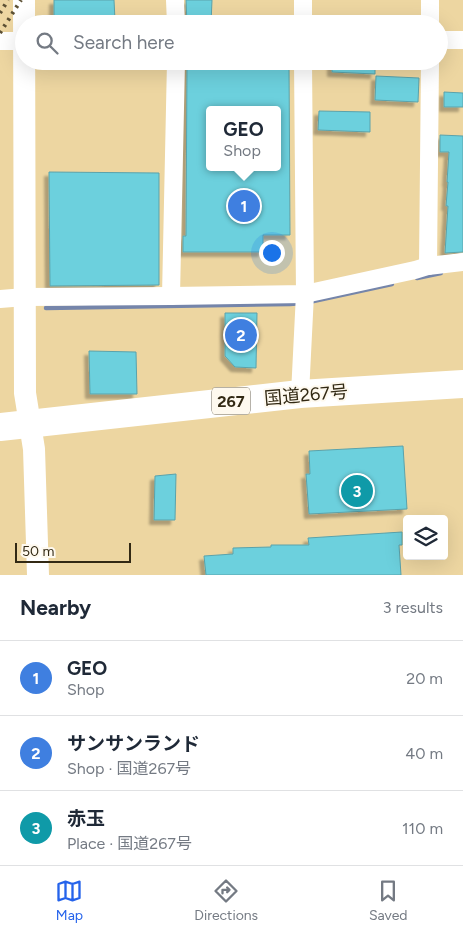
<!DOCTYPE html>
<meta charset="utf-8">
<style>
body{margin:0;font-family:Figtree,"Noto Sans JP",sans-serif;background:#f6f6f7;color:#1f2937}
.controls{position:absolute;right:15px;bottom:15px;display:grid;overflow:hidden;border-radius:5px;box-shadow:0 5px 20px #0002}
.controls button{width:45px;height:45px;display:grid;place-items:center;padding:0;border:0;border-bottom:1px solid #e0e1e3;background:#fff;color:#1f2937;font:25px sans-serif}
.scale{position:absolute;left:15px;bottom:12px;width:116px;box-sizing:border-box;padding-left:5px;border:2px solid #322914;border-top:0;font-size:14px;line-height:18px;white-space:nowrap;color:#322914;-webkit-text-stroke:4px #fef9ef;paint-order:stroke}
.you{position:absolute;left:271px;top:252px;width:18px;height:18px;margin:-12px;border:4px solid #fff;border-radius:50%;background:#1a73e8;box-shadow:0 0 0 8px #1a73e833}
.badge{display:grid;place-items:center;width:32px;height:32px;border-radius:50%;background:#2563eb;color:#fff;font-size:16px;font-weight:700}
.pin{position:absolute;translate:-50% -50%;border:2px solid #fff;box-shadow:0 1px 5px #0006}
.popup{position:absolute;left:206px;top:106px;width:75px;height:65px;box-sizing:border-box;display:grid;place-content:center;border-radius:5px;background:#fff;filter:drop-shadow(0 1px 4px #0005);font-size:16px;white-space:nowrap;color:#747a83}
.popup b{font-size:19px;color:#1f2937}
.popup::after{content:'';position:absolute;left:50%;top:100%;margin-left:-10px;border:10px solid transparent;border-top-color:#fff}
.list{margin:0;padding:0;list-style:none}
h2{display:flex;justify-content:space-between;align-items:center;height:65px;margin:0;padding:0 20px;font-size:21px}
h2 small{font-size:16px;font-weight:400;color:#747a83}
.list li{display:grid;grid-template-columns:32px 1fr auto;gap:15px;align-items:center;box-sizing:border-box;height:75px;padding:0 20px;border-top:1px solid #e0e1e3}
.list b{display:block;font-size:19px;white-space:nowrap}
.list p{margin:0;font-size:16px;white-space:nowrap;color:#747a83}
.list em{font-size:16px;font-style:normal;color:#747a83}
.icon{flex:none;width:28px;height:28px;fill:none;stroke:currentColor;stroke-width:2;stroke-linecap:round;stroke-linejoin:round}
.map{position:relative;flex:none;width:463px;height:575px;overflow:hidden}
.search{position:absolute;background:#fff;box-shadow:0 5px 20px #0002;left:15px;right:15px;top:15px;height:55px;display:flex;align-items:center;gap:12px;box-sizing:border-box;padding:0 18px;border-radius:28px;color:#747a83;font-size:19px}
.sheet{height:290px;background:#fff}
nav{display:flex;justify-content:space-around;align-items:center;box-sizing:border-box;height:70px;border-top:1px solid #e0e1e3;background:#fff;font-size:14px;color:#747a83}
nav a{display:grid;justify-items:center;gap:2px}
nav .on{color:#2563eb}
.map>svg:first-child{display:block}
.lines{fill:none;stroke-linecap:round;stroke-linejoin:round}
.stream{stroke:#7585aa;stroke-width:4.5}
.building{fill:#6cd0dd;stroke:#5aa2ab;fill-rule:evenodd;filter:url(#shadow)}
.minor{stroke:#fff;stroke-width:18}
.tertiary{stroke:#fff;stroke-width:22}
.trunk{stroke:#fff;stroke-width:28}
.rail{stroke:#5c5034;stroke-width:4;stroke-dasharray:2.5 5;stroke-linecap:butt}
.labels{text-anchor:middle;stroke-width:4;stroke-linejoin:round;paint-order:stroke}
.shield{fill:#fef9ef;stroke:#6f6756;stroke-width:1}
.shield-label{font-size:16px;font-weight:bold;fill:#322914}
.street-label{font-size:18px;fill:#322914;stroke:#fef9ef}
</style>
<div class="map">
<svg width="463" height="575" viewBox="0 0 463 575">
<defs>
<filter id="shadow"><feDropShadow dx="-4.5" dy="4.5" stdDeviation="1" flood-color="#0004"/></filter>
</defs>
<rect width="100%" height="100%" fill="#edd6a1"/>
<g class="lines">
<g class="stream">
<polyline points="417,278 441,273"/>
<polyline points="309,302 392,284"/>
<polyline points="46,308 290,304 302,303"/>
</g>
</g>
<g class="building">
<polygon points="54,0 114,0 115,20 54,22"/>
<polygon points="186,0 212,0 211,24 187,24"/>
<path d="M187,61h102l1,174h-27v17h-80v-16h3zM210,110h68v57h-68z"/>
<polygon points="332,61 375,61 375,74 332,72"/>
<polygon points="376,76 419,78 418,102 375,100"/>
<polygon points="444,92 463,93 463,107 444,107"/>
<polygon points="319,111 370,112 370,132 318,130"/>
<polygon points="440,135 463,136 463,252 445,253 448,206 446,206 448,182 447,182 449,152 440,152"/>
<polygon points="49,172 159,173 159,285 50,286"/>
<polygon points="225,313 257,313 256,368 235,367 225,356"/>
<polygon points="89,351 136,352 137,394 90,394"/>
<polygon points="403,446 407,509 309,514 306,474 310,474 309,451"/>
<polygon points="176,474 175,520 154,520 155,476"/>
<polygon points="402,532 402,545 399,545 401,575 206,575 204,556 233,554 233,548 271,547 271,545 309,545 308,538"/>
</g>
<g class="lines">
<g class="minor">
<polyline points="175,0 176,24"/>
<polyline points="303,0 303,24"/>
<polyline points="430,24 430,0"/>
<polyline points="439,40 463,40"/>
<polyline points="0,41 24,41"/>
<polyline points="428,266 430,61"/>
<polyline points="171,296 176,61"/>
<polyline points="0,299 25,297 171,296 305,294 415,270 428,266 463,262"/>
<polyline points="300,394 305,294 303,61"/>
</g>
<polyline class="tertiary" points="24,0 25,393 34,449 38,575"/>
<polyline class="trunk" points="0,427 300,394 463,384"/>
<g class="rail">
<polyline points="0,13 8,0"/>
<polyline points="0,33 21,0"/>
</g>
</g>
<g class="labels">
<rect class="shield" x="212" y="387.5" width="38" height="27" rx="4"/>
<g class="shield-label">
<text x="231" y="407">267</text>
</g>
<g class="street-label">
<text transform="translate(306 395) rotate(-5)" y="6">国道267号</text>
</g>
</g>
</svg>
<div class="controls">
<button><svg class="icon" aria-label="layers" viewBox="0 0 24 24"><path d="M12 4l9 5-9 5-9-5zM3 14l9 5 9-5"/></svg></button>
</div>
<div class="scale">50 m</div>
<div class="you"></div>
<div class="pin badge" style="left:244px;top:206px;background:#3f7fe0">1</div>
<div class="popup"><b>GEO</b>Shop</div>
<div class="pin badge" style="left:241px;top:335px;background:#3f7fe0">2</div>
<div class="pin badge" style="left:357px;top:491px;background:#0f9aa8">3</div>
<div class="search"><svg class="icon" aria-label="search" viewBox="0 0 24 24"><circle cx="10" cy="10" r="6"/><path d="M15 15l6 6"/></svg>Search here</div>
</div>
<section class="sheet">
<h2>Nearby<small>3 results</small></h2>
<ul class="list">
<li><span class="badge" style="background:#3f7fe0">1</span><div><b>GEO</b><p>Shop</p></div><em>20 m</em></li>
<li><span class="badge" style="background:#3f7fe0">2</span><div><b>サンサンランド</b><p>Shop · 国道267号</p></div><em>40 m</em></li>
<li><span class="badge" style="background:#0f9aa8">3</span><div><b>赤玉</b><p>Place · 国道267号</p></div><em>110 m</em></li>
</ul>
</section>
<nav>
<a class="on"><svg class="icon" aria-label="map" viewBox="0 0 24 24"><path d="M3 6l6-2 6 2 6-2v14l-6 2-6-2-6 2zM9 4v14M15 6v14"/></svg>Map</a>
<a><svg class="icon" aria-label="directions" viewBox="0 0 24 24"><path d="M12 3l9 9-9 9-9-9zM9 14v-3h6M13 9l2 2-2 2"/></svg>Directions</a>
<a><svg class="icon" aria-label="saved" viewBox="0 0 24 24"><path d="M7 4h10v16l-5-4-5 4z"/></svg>Saved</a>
</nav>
